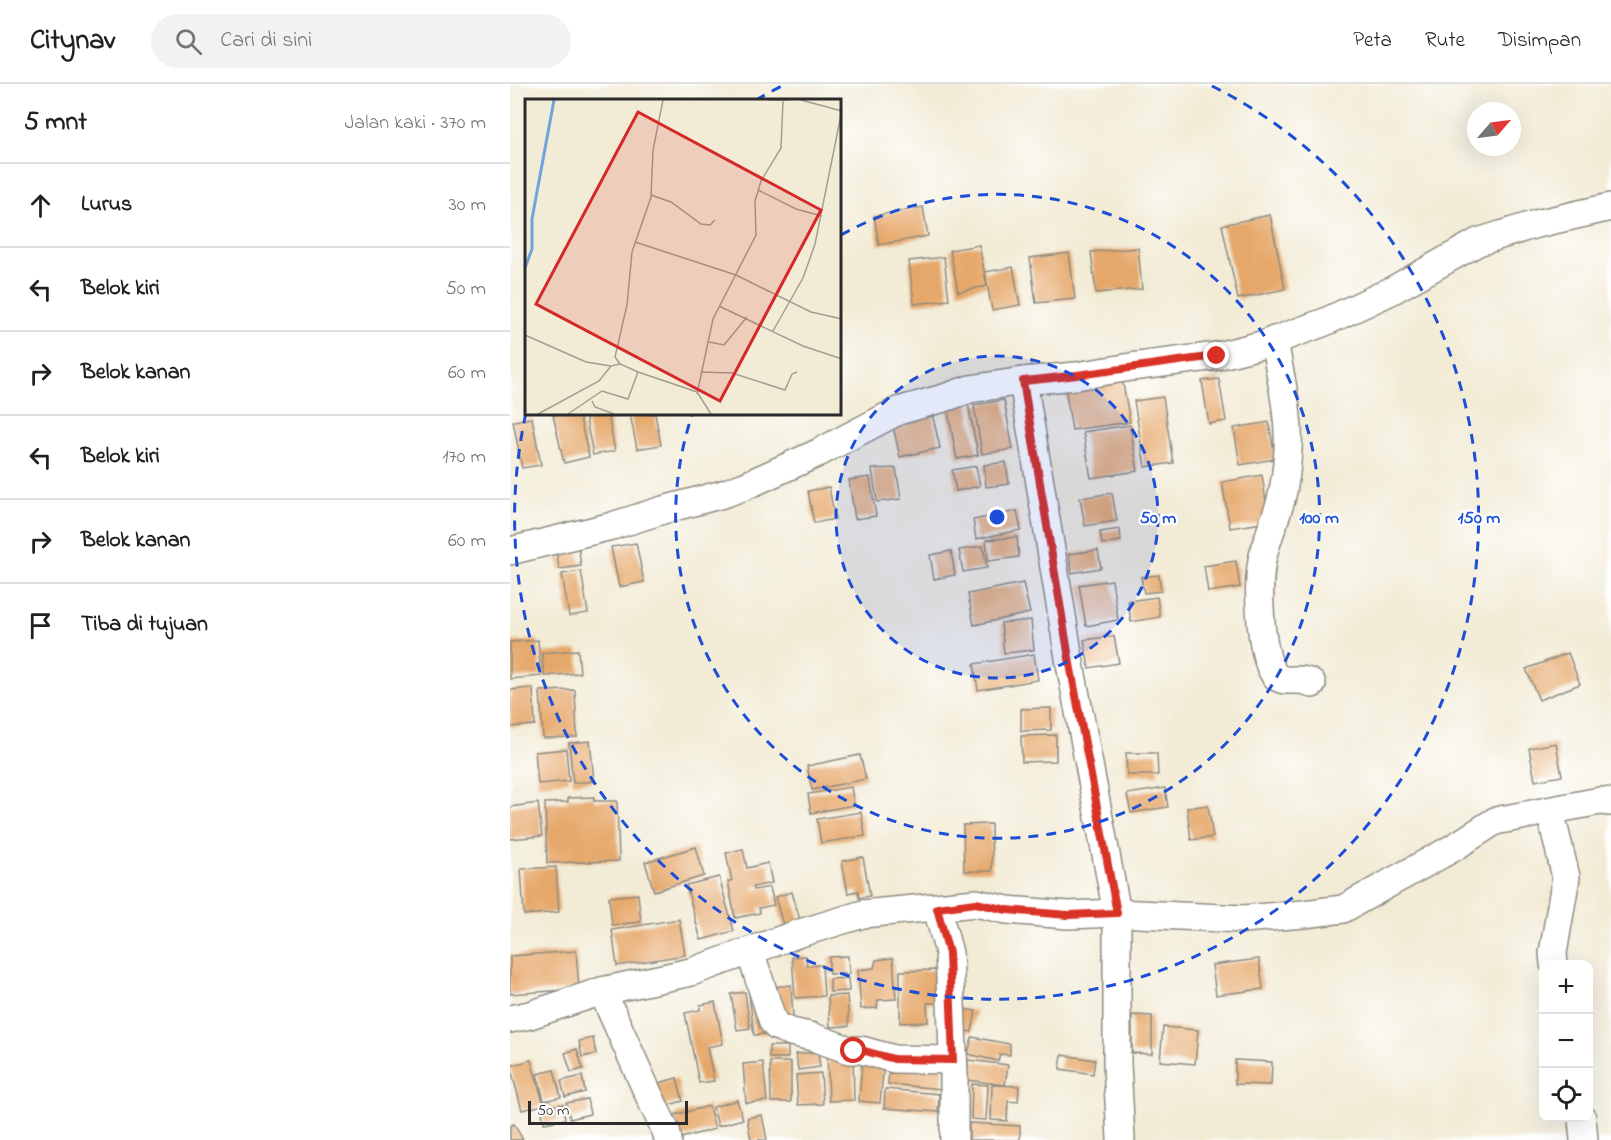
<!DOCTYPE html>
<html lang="id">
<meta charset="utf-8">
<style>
body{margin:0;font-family:"Indie Flower",sans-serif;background:#f2f2f2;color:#202124}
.controls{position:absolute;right:18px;bottom:18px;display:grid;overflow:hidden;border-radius:12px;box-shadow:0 6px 24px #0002}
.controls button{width:54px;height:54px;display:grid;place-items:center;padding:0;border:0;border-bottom:2px solid #e0e0e0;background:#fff;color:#202124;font:30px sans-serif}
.compass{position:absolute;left:957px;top:18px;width:54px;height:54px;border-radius:50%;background:#fff;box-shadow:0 6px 24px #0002;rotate:62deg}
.scale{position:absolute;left:18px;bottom:15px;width:160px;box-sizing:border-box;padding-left:6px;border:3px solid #2b2b2b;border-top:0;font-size:16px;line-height:21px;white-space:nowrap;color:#2b2b2b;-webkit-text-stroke:4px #fff;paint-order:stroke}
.stop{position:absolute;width:18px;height:18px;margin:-14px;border:4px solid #d93025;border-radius:50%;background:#fff}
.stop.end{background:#d93025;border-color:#fff;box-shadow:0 2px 6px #0008}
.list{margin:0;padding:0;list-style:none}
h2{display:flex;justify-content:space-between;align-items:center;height:78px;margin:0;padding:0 24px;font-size:26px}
h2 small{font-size:20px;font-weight:400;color:#757577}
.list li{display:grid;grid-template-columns:39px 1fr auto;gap:18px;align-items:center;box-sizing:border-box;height:84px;padding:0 24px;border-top:2px solid #e0e0e0}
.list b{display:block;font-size:22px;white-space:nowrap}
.list em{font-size:20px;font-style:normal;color:#757577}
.icon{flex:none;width:33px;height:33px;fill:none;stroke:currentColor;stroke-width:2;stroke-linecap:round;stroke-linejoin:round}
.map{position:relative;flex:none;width:1101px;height:1056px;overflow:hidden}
header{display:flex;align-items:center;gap:36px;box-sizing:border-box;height:84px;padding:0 30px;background:#fff;border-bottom:2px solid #e0e0e0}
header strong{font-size:28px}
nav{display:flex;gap:33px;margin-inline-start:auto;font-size:21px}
.search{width:420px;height:54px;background:#f2f2f2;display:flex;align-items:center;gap:15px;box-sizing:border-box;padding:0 21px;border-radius:33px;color:#757577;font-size:22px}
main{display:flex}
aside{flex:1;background:#fff}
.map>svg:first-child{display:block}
.building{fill:#e6a86b}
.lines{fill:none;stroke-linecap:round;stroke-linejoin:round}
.minor-casing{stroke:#8e8b80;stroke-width:30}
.minor{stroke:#fff;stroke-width:27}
.route{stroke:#d93025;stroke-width:8}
.ring{fill:none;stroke:#1d4ed8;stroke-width:3;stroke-dasharray:10 8}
.inset-river{fill:none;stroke:#70a4dc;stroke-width:3}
.inset-road{fill:none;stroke:#a29e91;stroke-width:1.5}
.view{fill:#d62828;fill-opacity:0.15;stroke:#d62828;stroke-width:3}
.inset-edge{fill:none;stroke:#2b2b2b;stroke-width:3}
.centre{fill:#1d4ed8;stroke:#fff;stroke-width:3}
.ring-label{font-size:18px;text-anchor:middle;font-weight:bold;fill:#1d4ed8;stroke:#fff;stroke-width:4.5;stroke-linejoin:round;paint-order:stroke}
</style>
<header>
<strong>Citynav</strong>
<div class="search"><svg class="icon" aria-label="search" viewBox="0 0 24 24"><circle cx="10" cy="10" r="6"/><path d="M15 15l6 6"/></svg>Cari di sini</div>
<nav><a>Peta</a><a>Rute</a><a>Disimpan</a></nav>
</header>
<main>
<aside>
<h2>5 mnt<small>Jalan kaki · 370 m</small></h2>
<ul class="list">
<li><svg class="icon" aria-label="ahead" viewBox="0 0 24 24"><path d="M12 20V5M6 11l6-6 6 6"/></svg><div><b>Lurus</b></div><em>30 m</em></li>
<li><svg class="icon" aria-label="left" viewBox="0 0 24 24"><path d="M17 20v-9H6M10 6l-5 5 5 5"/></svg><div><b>Belok kiri</b></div><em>50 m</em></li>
<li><svg class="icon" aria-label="right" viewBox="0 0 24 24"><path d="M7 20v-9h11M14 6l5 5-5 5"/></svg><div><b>Belok kanan</b></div><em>60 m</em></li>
<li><svg class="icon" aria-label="left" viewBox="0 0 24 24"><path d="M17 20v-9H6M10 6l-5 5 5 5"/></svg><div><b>Belok kiri</b></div><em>170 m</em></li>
<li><svg class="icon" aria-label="right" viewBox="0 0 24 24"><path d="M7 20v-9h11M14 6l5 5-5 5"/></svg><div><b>Belok kanan</b></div><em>60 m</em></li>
<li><svg class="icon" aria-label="arrive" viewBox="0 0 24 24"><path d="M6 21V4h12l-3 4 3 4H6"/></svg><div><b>Tiba di tujuan</b></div></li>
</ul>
</aside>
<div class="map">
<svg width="1101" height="1056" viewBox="0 0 1101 1056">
<rect width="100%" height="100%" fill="#fff"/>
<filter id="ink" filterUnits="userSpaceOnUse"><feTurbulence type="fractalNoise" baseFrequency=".0167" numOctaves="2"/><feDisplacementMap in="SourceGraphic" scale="12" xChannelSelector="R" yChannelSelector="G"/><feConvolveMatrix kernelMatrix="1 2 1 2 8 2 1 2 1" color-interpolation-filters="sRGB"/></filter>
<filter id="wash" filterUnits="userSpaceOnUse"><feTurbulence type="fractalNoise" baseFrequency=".008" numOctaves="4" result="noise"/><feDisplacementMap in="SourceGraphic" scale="24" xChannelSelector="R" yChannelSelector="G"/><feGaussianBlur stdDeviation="1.35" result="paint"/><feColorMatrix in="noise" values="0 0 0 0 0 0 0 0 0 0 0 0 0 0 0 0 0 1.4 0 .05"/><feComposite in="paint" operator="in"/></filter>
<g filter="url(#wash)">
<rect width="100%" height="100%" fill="#f2ebd5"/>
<g id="blocks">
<g class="building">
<polygon points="413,123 418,152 369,161 364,132"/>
<polygon points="760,131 775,205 728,215 712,141"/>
<polygon points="469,161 477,202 448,208 440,166"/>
<polygon points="628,164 632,205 586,209 581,168"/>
<polygon points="559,169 565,215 526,219 520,174"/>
<polygon points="434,173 439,216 404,220 399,177"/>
<polygon points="503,183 510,221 482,226 475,188"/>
<polygon points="612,294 620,338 562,346 555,303"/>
<polygon points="709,295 716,337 699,340 692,297"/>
<polygon points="653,313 663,379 635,383 624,317"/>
<polygon points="494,316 503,365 472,370 464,321"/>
<polygon points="458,319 468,371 447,375 437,323"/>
<polygon points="422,329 430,364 390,373 382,338"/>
<polygon points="49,330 69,330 79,373 54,379 43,331"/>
<polygon points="75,330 98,330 105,367 83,371"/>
<polygon points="120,330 145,330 151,361 127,365"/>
<polygon points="22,334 31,381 12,384 3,337"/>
<polygon points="759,338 765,375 730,381 724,344"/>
<polygon points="620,341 628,387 581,394 573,348"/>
<polygon points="496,378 499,400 476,403 474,381"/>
<polygon points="466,382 470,402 446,407 442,386"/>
<polygon points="386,384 391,415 367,418 362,385"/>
<polygon points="752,391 759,438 720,444 712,398"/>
<polygon points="360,393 366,432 345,435 339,396"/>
<polygon points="319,403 325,435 304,439 298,407"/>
<polygon points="602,409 607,437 575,442 570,414"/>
<polygon points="507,427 511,446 466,455 463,436"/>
<polygon points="610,445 611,457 592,460 590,448"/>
<polygon points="507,453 509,473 478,477 476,456"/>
<polygon points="68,459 71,482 49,485 46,462"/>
<polygon points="126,459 134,498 109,503 101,463"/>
<polygon points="473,462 477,484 453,488 449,466"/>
<polygon points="588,466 591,484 562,489 559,470"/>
<polygon points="441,467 445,491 424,495 420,471"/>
<polygon points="726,477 730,503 698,508 694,482"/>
<polygon points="71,487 78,529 59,532 52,490"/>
<polygon points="649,491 651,507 634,509 631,493"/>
<polygon points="602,496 608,536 576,542 569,501"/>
<polygon points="513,499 520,529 464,541 458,510"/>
<polygon points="647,513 650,533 621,538 618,517"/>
<polygon points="521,536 524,566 494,569 491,539"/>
<polygon points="604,552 609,579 579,584 574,556"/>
<polygon points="28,556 31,592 0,595 0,558"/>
<polygon points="68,566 70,589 34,592 32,569"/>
<polygon points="1058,569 1070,600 1029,616 1016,585"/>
<polygon points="524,570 528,596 468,606 464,580"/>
<polygon points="23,604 25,641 0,643 0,606"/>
<polygon points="65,606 67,653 33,654 30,607"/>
<polygon points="541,624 541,646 511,647 511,625"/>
<polygon points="546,651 546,677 512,678 511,652"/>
<polygon points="80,657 84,697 63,699 59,659"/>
<polygon points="1046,659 1052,692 1025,697 1019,664"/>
<polygon points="56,665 59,697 28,700 25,668"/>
<polygon points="616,669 647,669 648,691 617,691"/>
<polygon points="350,671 356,695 302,706 297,682"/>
<polygon points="341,703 344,721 301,729 298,710"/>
<polygon points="655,704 658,723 621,729 617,710"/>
<polygon points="84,713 84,717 107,717 109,777 37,779 35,719 58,718 58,714"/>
<polygon points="28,719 32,752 0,755 0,723"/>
<polygon points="698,721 703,753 681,756 677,724"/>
<polygon points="351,728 355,752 311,759 307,735"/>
<polygon points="481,740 482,787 454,787 453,741"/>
<polygon points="186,763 194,792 144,807 135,778"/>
<polygon points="233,765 237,784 258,779 262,799 243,803 244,806 260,803 264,821 249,824 250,829 225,834 218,797 222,797 216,769"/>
<polygon points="353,773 360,812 349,814 348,807 338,809 332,777"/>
<polygon points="46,783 49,828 14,831 11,785"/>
<polygon points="209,793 224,847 191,856 176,801"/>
<polygon points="282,808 292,843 275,848 265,813"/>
<polygon points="128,810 131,838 102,841 99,813"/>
<polygon points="169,835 175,871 107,882 102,846"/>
<polygon points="66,867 69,905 0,910 0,872"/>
<polygon points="296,872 297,882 312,881 314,912 285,914 282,873"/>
<polygon points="338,872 339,890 319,890 319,873"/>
<polygon points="383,874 386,915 368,916 367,924 351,925 348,886 364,884 366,876"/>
<polygon points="749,875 753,905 706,911 702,881"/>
<polygon points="426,886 427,919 417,919 418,938 390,939 390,887"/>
<polygon points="338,894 339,907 320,908 320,895"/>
<polygon points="238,901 257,950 244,951"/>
<polygon points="281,901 283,932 265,934 263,903"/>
<polygon points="235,908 240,944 227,946 221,910"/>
<polygon points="337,911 339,942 320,943 318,912"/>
<polygon points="205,918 213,960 197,963 204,997 189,999 175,929 190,926 190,921"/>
<polygon points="447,924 466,927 462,948 444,945"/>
<polygon points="622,931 642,932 642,970 622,969"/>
<polygon points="653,943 688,946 685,980 650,977"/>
<polygon points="462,953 500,960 500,971 490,970 488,977 458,970"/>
<polygon points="83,954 86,970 72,973 69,957"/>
<rect x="259" y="962" width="19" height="12"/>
<polygon points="67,965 73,985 61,988 55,969"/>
<polygon points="308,968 310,983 288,986 286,970"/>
<polygon points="317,970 343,970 344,1016 319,1017"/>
<polygon points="552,971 585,976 583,990 550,985"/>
<polygon points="21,976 34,1021 12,1026 0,982"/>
<polygon points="458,976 498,981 495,1001 456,996"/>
<polygon points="725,976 762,978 761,1001 725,1000"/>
<polygon points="253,978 257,1017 236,1019 233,980"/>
<polygon points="260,978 281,978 281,1018 261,1018"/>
<polygon points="352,978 374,980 370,1019 349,1017"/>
<polygon points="380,978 434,983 432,1005 378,1000"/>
<polygon points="44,986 51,1013 34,1017 27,990"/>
<polygon points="311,989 313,1020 288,1021 286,991"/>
<polygon points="72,992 75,1008 55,1013 51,997"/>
<polygon points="167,994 173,1017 152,1023 145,1000"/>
<polygon points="462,1000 478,1001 476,1036 461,1035"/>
<polygon points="482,1001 509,1002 508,1018 498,1017 497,1037 481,1036"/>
<polygon points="375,1005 429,1010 428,1028 374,1024"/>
<polygon points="77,1015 80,1030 60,1035 56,1019"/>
<polygon points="227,1016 233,1035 208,1042 203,1023"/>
<polygon points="53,1020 55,1035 34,1039 31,1023"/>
<polygon points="199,1022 205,1045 171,1054 164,1031"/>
<polygon points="252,1031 257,1056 241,1056 237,1034"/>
<polygon points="459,1039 510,1042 510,1056 459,1056"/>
<polygon points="4,1040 13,1056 0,1056 0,1042"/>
</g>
</g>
</g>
<g filter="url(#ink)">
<use href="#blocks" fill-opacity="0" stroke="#8e8b80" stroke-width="1.5"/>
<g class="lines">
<g class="minor-casing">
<g id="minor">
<path d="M764,256c6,36 16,73 14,110 -1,16 -3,34 -7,50 -5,17 -12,34 -17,52 -8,26 -5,99 10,122 9,12 26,1 38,10"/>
<polyline points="513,297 560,580 607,829 607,980 611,1056"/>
<polyline points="0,467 102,442 153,426 213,410 235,402 308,369 388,327 434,314 460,305 513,297 566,292 621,283 707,272 755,260 815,238 881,207 968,158 1026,140 1101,123"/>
<polyline points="1040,727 1056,793 1043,869 1044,880"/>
<polyline points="427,824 439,869 444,992 444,1056"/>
<polyline points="240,867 263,938 266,942 281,948 303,953 339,966 351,966 384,975 443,976"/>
<path d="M92,907c22,47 41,94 64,140l2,9"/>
<polyline points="0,935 20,931 92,907 181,888 287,850 353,830 466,819 497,826 558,831 607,829 733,835 794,830 833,825 943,764 985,737 1090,717 1101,718"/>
<polyline points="1072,1034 1074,1056"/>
</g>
</g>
<use href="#minor" class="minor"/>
</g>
</g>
<g class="lines" filter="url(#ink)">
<path class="route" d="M344,967l7,-1 33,9 59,1 -4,-107 -12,-45 39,-5 31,7 61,5 49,-2 -47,-249 -47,-283c65,-6 129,-17 194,-25"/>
</g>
<circle cx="487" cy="433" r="161" fill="#1d4ed8" fill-opacity=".12"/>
<g class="ring">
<circle cx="487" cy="433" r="161"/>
<path d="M331 151A322 322 0 1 1 182 331"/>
<path d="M246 16A482 482 0 0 1 272 2M702 2A482 482 0 1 1 16 329"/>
</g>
<g transform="translate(15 15)">
<rect width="316" height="316" fill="#f2ebd5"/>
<path class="inset-river" d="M0,169l7,-19v-30l22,-119"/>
<path class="inset-road" d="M138,1l-10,50 -2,47 -19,55 -5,53 -12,52 5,7 18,8 59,20 14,22M243,1h21M276,1l41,11M233,91l38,19 26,7M126,96l20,7 30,22 9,1 5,-5M110,143l101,33 75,37 31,7M194,207l84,40 39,13M248,232l30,-53 12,-34 27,-134M0,236l61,27 25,4 9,-2M184,243l15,3 23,-28M177,273l30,1 53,17 7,-16 5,-2M172,295l16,-75 43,-84 -1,-34 6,-20 20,-33 2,-47M67,302l3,6 19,7M13,315l61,-33 12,-15M43,315l34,-23 26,8 10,-27"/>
<path class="view" d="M113,13l183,98 -101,191 -184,-97z"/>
<rect width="316" height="316" class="inset-edge"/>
</g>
<circle cx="487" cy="433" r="9" class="centre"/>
<g class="ring-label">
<text x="648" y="439">50 m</text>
<text x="809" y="439">100 m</text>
<text x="969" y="439">150 m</text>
</g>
</svg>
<div class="controls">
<button>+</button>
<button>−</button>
<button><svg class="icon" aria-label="locate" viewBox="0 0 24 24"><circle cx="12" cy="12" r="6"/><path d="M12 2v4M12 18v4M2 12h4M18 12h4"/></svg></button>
</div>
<svg class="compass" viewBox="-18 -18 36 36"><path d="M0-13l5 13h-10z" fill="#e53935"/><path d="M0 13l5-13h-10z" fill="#757577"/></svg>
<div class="scale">50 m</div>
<div class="stop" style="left:344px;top:967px"></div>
<div class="stop end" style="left:707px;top:272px"></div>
</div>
</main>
